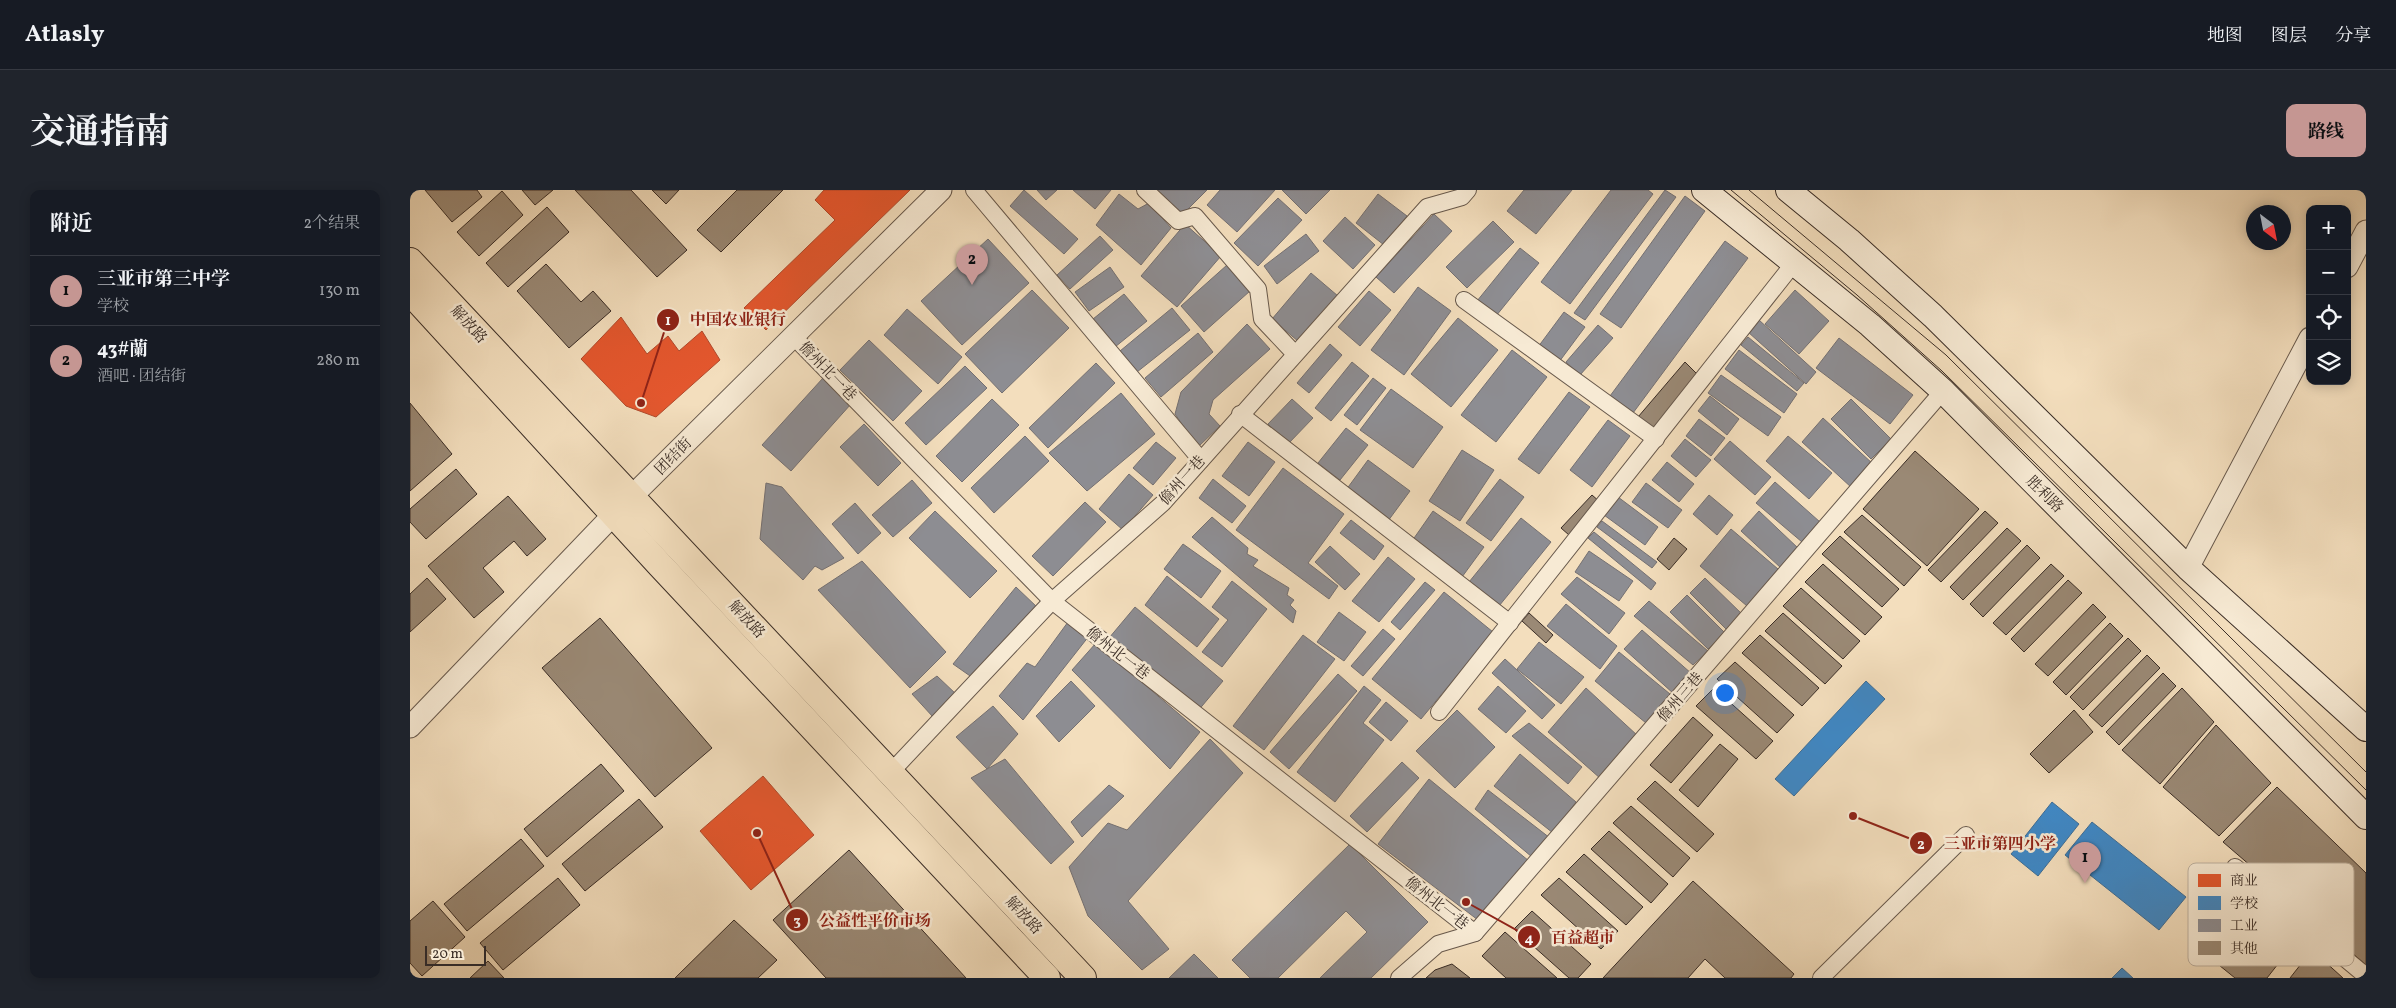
<!DOCTYPE html>
<html lang="zh">
<meta charset="utf-8">
<style>
body{margin:0;font-family:Vollkorn,"Noto Serif SC",serif;background:#20242c;color:#f1f3f6}
.controls{position:absolute;right:15px;top:15px;display:grid;overflow:hidden;border-radius:10px;box-shadow:0 2px 12px #0003}
.controls button{width:45px;height:45px;display:grid;place-items:center;padding:0;border:0;border-bottom:1px solid #363941;background:#171b24;color:#f1f3f6;font:25px sans-serif}
.compass{position:absolute;left:1836px;top:15px;width:45px;height:45px;border-radius:50%;background:#171b24;box-shadow:0 2px 12px #0003;rotate:148deg}
.scale{position:absolute;left:15px;bottom:12px;width:61px;box-sizing:border-box;padding-left:5px;border:2px solid #3a2d26;border-top:0;font-size:14px;line-height:18px;white-space:nowrap;color:#3a2d26;-webkit-text-stroke:4px #f7ead4;paint-order:stroke}
.you{position:absolute;left:1314px;top:502px;width:18px;height:18px;margin:-12px;border:4px solid #fff;border-radius:50%;background:#1a73e8;box-shadow:0 0 0 8px #1a73e833}
.badge{display:grid;place-items:center;width:32px;height:32px;border-radius:50%;background:#c59692;color:#111;font-size:16px;font-weight:700}
.pin{position:absolute;translate:-50% -41px;filter:drop-shadow(0 1px 2px #0008)}
.pin::after{content:'';position:absolute;top:26px;width:18px;height:15px;background:inherit;clip-path:polygon(0 0,100% 0,50% 100%)}
.list{margin:0;padding:0;list-style:none}
h2{display:flex;justify-content:space-between;align-items:center;height:65px;margin:0;padding:0 20px;font-size:21px}
h2 small{font-size:16px;font-weight:400;color:#9ea1a6}
.list li{display:grid;grid-template-columns:32px 1fr auto;gap:15px;align-items:center;box-sizing:border-box;height:70px;padding:0 20px;border-top:1px solid #363941}
.list b{display:block;font-size:19px;white-space:nowrap}
.list p{margin:0;font-size:16px;white-space:nowrap;color:#9ea1a6}
.list em{font-size:16px;font-style:normal;color:#9ea1a6}
.icon{flex:none;width:28px;height:28px;fill:none;stroke:currentColor;stroke-width:2;stroke-linecap:round;stroke-linejoin:round}
.map{position:relative;flex:none;width:1956px;height:788px;overflow:hidden;border-radius:10px}
header{display:flex;align-items:center;gap:30px;box-sizing:border-box;height:70px;padding:0 25px;background:#171b24;border-bottom:1px solid #363941}
header strong{font-size:24px}
nav{display:flex;gap:28px;margin-inline-start:auto;font-size:18px}
.intro{display:flex;align-items:center;justify-content:space-between;box-sizing:border-box;height:120px;padding:0 30px}
h1{margin:0;font-size:35px}
.button{padding:12px 22px;border-radius:10px;background:#c59692;color:#111;font-size:18px;font-weight:700}
main{display:flex;gap:30px;padding:0 30px}
aside{flex:1;background:#171b24;border-radius:10px;box-shadow:0 2px 12px #0003}
.map>svg:first-child{display:block}
.shops{fill:#e4572e;stroke:#b14a2c}
.schools{fill:#3f88c5;stroke:#3e6d95}
.industry{fill:#8d8d92;stroke:#747072}
.building{fill:#9a8975;stroke:#3a2d26}
.lines{fill:none;stroke-linecap:round;stroke-linejoin:round}
.minor-casing{stroke:#68594c;stroke-width:18}
.tertiary-casing{stroke:#68594c;stroke-width:23}
.secondary-casing{stroke:#3a2d26;stroke-width:26}
.primary-casing{stroke:#3a2d26;stroke-width:28}
.minor{stroke:#f7ead4;stroke-width:16}
.tertiary{stroke:#f7ead4;stroke-width:21}
.secondary{stroke:#f7ead4;stroke-width:24}
.primary{stroke:#f3debd;stroke-width:26}
.tram{stroke:#3a2d26;stroke-width:1}
.labels{text-anchor:middle;stroke-width:5;stroke-linejoin:round;paint-order:stroke}
.street-label{font-size:15px;fill:#3a2d26;stroke:#f7ead4}
.key{fill:#f7ead4;stroke:#beb1a0;stroke-width:1}
.key-label{font-size:14px;fill:#3a2d26}
.leader{fill:none;stroke:#8f2418;stroke-width:2}
.callout-dot{fill:#8f2418;stroke:#f7ead4;stroke-width:2}
.mark-label{font-size:15px;text-anchor:middle;font-weight:bold;fill:#fff}
.callout-label{font-size:16px;text-anchor:middle;font-weight:bold;fill:#8f2418;stroke:#f7ead4;stroke-width:5;stroke-linejoin:round;paint-order:stroke}
</style>
<header>
<strong>Atlasly</strong>
<nav><a>地图</a><a>图层</a><a>分享</a></nav>
</header>
<div class="intro"><h1>交通指南</h1><a class="button">路线</a></div>
<main>
<aside>
<h2>附近<small>2个结果</small></h2>
<ul class="list">
<li><span class="badge">1</span><div><b>三亚市第三中学</b><p>学校</p></div><em>130 m</em></li>
<li><span class="badge">2</span><div><b>43#蘭</b><p>酒吧 · 团结街</p></div><em>280 m</em></li>
</ul>
</aside>
<div class="map">
<svg width="1956" height="788" viewBox="0 0 1956 788">
<rect width="100%" height="100%" fill="#f3debd"/>
<filter id="stains"><feTurbulence type="fractalNoise" baseFrequency=".004" numOctaves="4"/><feColorMatrix values="0 0 0 0 .2 0 0 0 0 .09 0 0 0 0 .02 0 0 0 .5 -.17"/></filter>
<radialGradient id="worn" r=".72"><stop offset=".6" stop-color="#630" stop-opacity="0"/><stop offset="1" stop-color="#630" stop-opacity=".3"/></radialGradient>
<g class="shops">
<polygon points="414,0 500,0 356,140 334,118 425,30 405,10"/>
<polygon points="211,127 237,164 258,146 269,161 292,141 310,170 246,227 216,216 171,169"/>
<polygon points="353,586 404,645 341,700 290,641"/>
</g>
<g class="schools">
<polygon points="1456,491 1475,509 1384,606 1365,589"/>
<polygon points="1642,612 1669,634 1628,686 1601,664"/>
<polygon points="1682,632 1776,707 1749,740 1655,665"/>
<polygon points="1712,778 1723,788 1702,788"/>
</g>
<g class="industry">
<polygon points="614,0 668,49 654,64 600,16"/>
<polygon points="627,0 647,0 636,10"/>
<polygon points="663,0 701,0 685,19"/>
<polygon points="741,0 797,0 771,26"/>
<polygon points="810,0 865,0 827,42 797,15"/>
<polygon points="872,0 920,0 896,24"/>
<polygon points="1114,0 1162,0 1126,44 1097,21"/>
<polygon points="1201,0 1238,0 1243,4 1160,114 1131,92"/>
<polygon points="1255,0 1266,7 1175,130 1164,123"/>
<polygon points="709,4 728,19 739,13 761,38 731,75 686,35"/>
<polygon points="968,4 997,26 974,55 946,33"/>
<polygon points="1275,6 1295,21 1211,138 1190,124"/>
<polygon points="868,8 892,30 848,76 824,53"/>
<polygon points="1024,24 1042,41 984,103 966,87"/>
<polygon points="935,27 965,55 943,79 913,51"/>
<polygon points="1083,31 1104,52 1057,98 1036,77"/>
<polygon points="775,34 811,66 767,117 731,86"/>
<polygon points="896,44 909,61 867,94 854,76"/>
<polygon points="690,46 703,60 660,99 647,85"/>
<polygon points="578,49 619,93 552,155 511,111"/>
<polygon points="1315,51 1338,68 1223,223 1200,206"/>
<polygon points="1110,58 1129,73 1086,126 1067,111"/>
<polygon points="817,75 840,101 794,142 771,116"/>
<polygon points="700,77 714,97 679,121 665,102"/>
<polygon points="901,83 928,106 889,152 862,129"/>
<polygon points="1008,97 1041,121 994,185 961,160"/>
<polygon points="622,100 659,138 592,203 555,164"/>
<polygon points="1385,100 1419,131 1389,164 1355,134"/>
<polygon points="959,101 981,120 950,156 928,137"/>
<polygon points="714,104 737,131 705,157 683,129"/>
<polygon points="762,118 780,140 727,182 710,161"/>
<polygon points="497,119 552,167 528,194 474,145"/>
<polygon points="1154,122 1175,137 1149,172 1128,157"/>
<polygon points="1048,128 1088,160 1041,217 1001,184"/>
<polygon points="1349,130 1406,182 1396,194 1338,142"/>
<polygon points="837,134 860,159 803,210 799,224 810,236 788,257 765,224 771,202"/>
<polygon points="1188,135 1203,148 1170,185 1156,172"/>
<polygon points="788,143 803,162 751,207 735,188"/>
<polygon points="1338,147 1394,193 1387,201 1331,155"/>
<polygon points="1429,148 1503,205 1480,234 1406,178"/>
<polygon points="459,150 512,201 483,231 430,180"/>
<polygon points="920,154 932,165 899,203 887,193"/>
<polygon points="1102,160 1137,187 1086,252 1051,225"/>
<polygon points="1329,160 1387,204 1374,223 1315,179"/>
<polygon points="942,172 959,186 921,231 905,218"/>
<polygon points="686,173 705,193 638,258 619,238"/>
<polygon points="555,176 577,198 516,255 495,233"/>
<polygon points="1311,185 1371,227 1358,246 1298,203"/>
<polygon points="413,188 441,214 381,281 352,255"/>
<polygon points="963,188 976,198 947,235 934,225"/>
<polygon points="981,199 1033,237 1003,278 950,240"/>
<polygon points="1159,202 1180,217 1129,284 1108,269"/>
<polygon points="711,203 745,244 677,301 639,263"/>
<polygon points="1300,206 1329,229 1317,245 1288,221"/>
<polygon points="582,209 609,235 552,292 526,266"/>
<polygon points="882,209 903,228 878,254 858,234"/>
<polygon points="1441,209 1481,249 1461,269 1421,229"/>
<polygon points="1413,228 1463,274 1442,298 1392,252"/>
<polygon points="1289,229 1315,248 1301,266 1276,246"/>
<polygon points="1198,230 1220,246 1182,297 1160,280"/>
<polygon points="454,234 491,273 468,296 430,257"/>
<polygon points="936,238 958,255 930,290 908,273"/>
<polygon points="615,246 639,271 584,323 561,298"/>
<polygon points="1378,246 1422,283 1399,309 1356,271"/>
<polygon points="1275,249 1301,270 1286,287 1261,266"/>
<polygon points="1320,251 1361,287 1345,305 1304,269"/>
<polygon points="746,252 766,268 743,295 723,278"/>
<polygon points="838,252 865,272 839,306 812,286"/>
<polygon points="1052,260 1084,280 1050,331 1019,311"/>
<polygon points="958,270 1000,301 978,331 936,300"/>
<polygon points="1257,272 1284,294 1269,312 1242,290"/>
<polygon points="873,278 934,324 898,373 928,396 919,409 826,340"/>
<polygon points="719,284 743,305 713,340 689,319"/>
<polygon points="803,289 836,316 822,333 789,308"/>
<polygon points="1090,289 1114,307 1081,351 1056,333"/>
<polygon points="502,290 522,313 483,347 462,325"/>
<polygon points="1365,292 1410,332 1392,352 1346,313"/>
<polygon points="356,293 372,297 434,368 412,380 405,376 393,390 350,349"/>
<polygon points="1236,293 1272,320 1258,338 1222,312"/>
<polygon points="1299,305 1323,325 1307,345 1283,324"/>
<polygon points="1208,307 1248,337 1235,355 1194,325"/>
<polygon points="675,312 696,332 643,386 622,366"/>
<polygon points="445,313 471,343 448,364 422,334"/>
<polygon points="525,321 587,381 560,408 499,348"/>
<polygon points="1023,321 1074,357 1052,387 1002,351"/>
<polygon points="1349,321 1389,359 1371,378 1331,341"/>
<polygon points="802,327 838,358 837,364 848,370 843,376 879,398 877,405 884,410 880,415 886,421 883,433 782,347"/>
<polygon points="1111,328 1141,352 1089,416 1059,392"/>
<polygon points="941,330 974,356 964,370 930,343"/>
<polygon points="1192,331 1247,372 1242,378 1187,337"/>
<polygon points="1321,339 1368,379 1337,416 1290,376"/>
<polygon points="1184,342 1246,393 1241,400 1178,348"/>
<polygon points="773,354 811,381 791,408 754,379"/>
<polygon points="920,356 950,384 935,400 905,372"/>
<polygon points="1179,361 1223,391 1209,411 1165,382"/>
<polygon points="978,367 1005,389 969,432 942,411"/>
<polygon points="452,371 536,462 500,498 408,400"/>
<polygon points="757,386 809,429 787,457 735,415"/>
<polygon points="1167,387 1215,423 1199,444 1151,404"/>
<polygon points="1295,388 1334,426 1319,442 1280,403"/>
<polygon points="822,391 857,419 812,477 792,462 818,430 802,417"/>
<polygon points="1015,392 1025,400 990,440 981,432"/>
<polygon points="606,397 628,418 563,488 543,474"/>
<polygon points="1034,402 1083,442 1011,529 962,489"/>
<polygon points="1277,405 1315,443 1298,459 1260,422"/>
<polygon points="1239,411 1298,461 1283,475 1224,426"/>
<polygon points="1156,414 1207,456 1190,479 1137,436"/>
<polygon points="725,417 813,491 787,522 699,448"/>
<polygon points="929,422 956,442 934,471 907,452"/>
<polygon points="658,432 679,446 613,530 589,506 617,473 625,477"/>
<polygon points="973,439 985,449 953,486 941,476"/>
<polygon points="1232,440 1282,484 1264,504 1214,459"/>
<polygon points="893,445 925,469 854,560 823,536"/>
<polygon points="1129,452 1174,487 1151,514 1107,479"/>
<polygon points="686,453 790,542 760,579 662,480"/>
<polygon points="1209,462 1260,504 1236,533 1185,491"/>
<polygon points="1095,469 1145,515 1132,529 1082,483"/>
<polygon points="928,484 947,501 879,579 860,562"/>
<polygon points="527,486 547,505 523,527 502,504"/>
<polygon points="661,491 685,516 649,552 626,526"/>
<polygon points="954,496 971,510 953,533 974,550 925,612 887,582"/>
<polygon points="1088,496 1116,521 1096,543 1068,519"/>
<polygon points="1176,498 1228,546 1191,589 1138,542"/>
<polygon points="976,512 998,531 981,551 959,532"/>
<polygon points="583,516 608,544 577,579 546,547"/>
<polygon points="1047,520 1085,557 1045,598 1006,561"/>
<polygon points="1119,533 1172,577 1158,594 1102,546"/>
<polygon points="800,549 833,583 718,711 759,759 732,780 678,726 659,677 698,633 717,640"/>
<polygon points="1110,564 1166,612 1143,643 1084,596"/>
<polygon points="595,569 664,652 641,674 561,588"/>
<polygon points="992,572 1009,588 957,642 940,626"/>
<polygon points="1019,589 1119,671 1068,730 968,654"/>
<polygon points="699,595 714,606 672,647 661,632"/>
<polygon points="1078,600 1140,648 1122,667 1065,619"/>
<polygon points="940,654 1018,732 961,788 910,788 957,742 936,721 868,788 840,788 822,770"/>
<polygon points="784,764 808,788 759,788"/>
</g>
<g class="building">
<polygon points="15,0 67,0 72,7 42,32"/>
<polygon points="112,0 143,0 125,15"/>
<polygon points="165,0 221,0 277,60 247,87"/>
<polygon points="242,0 269,0 256,14"/>
<polygon points="327,0 373,0 311,62 287,40"/>
<polygon points="92,1 113,25 69,66 47,42"/>
<polygon points="137,17 159,42 98,97 76,73"/>
<polygon points="136,74 171,112 183,101 201,121 159,158 107,101"/>
<polygon points="1275,172 1288,185 1243,240 1228,227"/>
<polygon points="0,213 42,264 0,301"/>
<polygon points="1505,261 1569,319 1517,376 1453,319"/>
<polygon points="46,279 67,304 16,349 0,332 0,319"/>
<polygon points="1182,305 1190,312 1159,345 1151,338"/>
<polygon points="98,306 136,349 117,366 104,351 73,378 94,402 64,428 18,376"/>
<polygon points="1575,321 1588,333 1531,392 1518,380"/>
<polygon points="1452,325 1511,377 1494,396 1434,342"/>
<polygon points="1597,338 1611,351 1553,410 1540,397"/>
<polygon points="1430,346 1489,399 1472,417 1412,364"/>
<polygon points="1264,348 1277,359 1259,380 1247,369"/>
<polygon points="1617,355 1630,368 1573,427 1560,414"/>
<polygon points="1413,374 1472,427 1455,445 1395,392"/>
<polygon points="1641,374 1654,386 1596,445 1583,433"/>
<polygon points="17,388 36,409 0,442 0,404"/>
<polygon points="1658,390 1672,403 1614,462 1601,449"/>
<polygon points="1391,398 1450,451 1433,469 1373,416"/>
<polygon points="1683,414 1696,427 1638,486 1625,474"/>
<polygon points="1119,423 1143,445 1136,453 1112,431"/>
<polygon points="1373,423 1432,476 1415,494 1355,441"/>
<polygon points="190,428 302,558 245,607 132,478"/>
<polygon points="1700,433 1713,446 1656,505 1643,492"/>
<polygon points="1350,445 1409,498 1392,516 1332,463"/>
<polygon points="1718,448 1731,461 1673,520 1660,507"/>
<polygon points="1737,465 1750,478 1692,537 1679,525"/>
<polygon points="1325,472 1384,525 1367,543 1307,489"/>
<polygon points="1753,483 1766,496 1709,555 1696,542"/>
<polygon points="1304,498 1363,551 1346,569 1286,516"/>
<polygon points="1772,498 1804,532 1750,594 1712,560"/>
<polygon points="1664,520 1683,542 1639,583 1620,564"/>
<polygon points="1283,527 1303,545 1261,593 1240,575"/>
<polygon points="1806,535 1861,593 1809,646 1753,597"/>
<polygon points="1310,554 1328,569 1288,617 1269,600"/>
<polygon points="191,574 214,601 137,667 114,639"/>
<polygon points="1245,591 1304,644 1287,662 1227,609"/>
<polygon points="1867,597 1956,683 1956,775 1813,652"/>
<polygon points="229,609 253,637 175,701 152,674"/>
<polygon points="1221,616 1280,668 1263,687 1203,633"/>
<polygon points="1199,641 1258,694 1241,713 1181,659"/>
<polygon points="111,649 134,676 57,741 34,714"/>
<polygon points="439,660 556,788 416,788 363,730"/>
<polygon points="1174,664 1233,717 1216,735 1156,682"/>
<polygon points="148,688 170,715 93,780 70,753"/>
<polygon points="1149,688 1208,741 1191,759 1131,705"/>
<polygon points="1283,691 1384,784 1381,788 1315,788 1295,769 1278,788 1193,788"/>
<polygon points="1845,709 1886,751 1857,788 1825,788 1799,767"/>
<polygon points="23,711 55,747 12,786 0,773 0,731"/>
<polygon points="1122,721 1181,774 1168,788 1159,788 1104,739"/>
<polygon points="324,730 367,770 348,788 265,788"/>
<polygon points="1095,742 1147,788 1096,788 1072,766"/>
<polygon points="1902,760 1933,788 1880,788"/>
<polygon points="78,771 94,788 60,788"/>
<polygon points="1042,774 1060,788 1016,788 1025,780"/>
</g>
<g class="lines">
<g class="minor-casing">
<g id="minor">
<polyline points="564,0 791,270"/>
<polyline points="735,0 768,31 785,26 848,99 852,129 885,164"/>
<polyline points="1054,110 1246,249"/>
<polyline points="383,146 642,411 1065,743"/>
<polyline points="830,224 1100,433"/>
<polyline points="1029,522 1384,73"/>
<polyline points="481,582 642,411 753,313 1017,17 1052,7 1058,0"/>
<polyline points="1825,677 1956,786"/>
<polyline points="989,788 1028,754 1065,743 1533,201"/>
<polyline points="1411,788 1556,645"/>
</g>
</g>
<g class="tertiary-casing">
<g id="tertiary">
<polyline points="1937,77 1956,41"/>
<polyline points="1778,378 1900,148"/>
<polyline points="0,537 204,324 531,0"/>
</g>
</g>
<g class="secondary-casing">
<g id="secondary">
<polyline points="1294,0 1460,135 1533,201 1956,627"/>
<polyline points="1378,0 1439,50 1523,126 1778,378 1956,539"/>
</g>
</g>
<g class="primary-casing">
<g id="primary">
<polyline points="0,71 673,788"/>
<polyline points="0,102 250,375 637,788"/>
</g>
</g>
<use href="#minor" class="minor"/>
<use href="#tertiary" class="tertiary"/>
<use href="#secondary" class="secondary"/>
<use href="#primary" class="primary"/>
<g class="tram">
<polyline points="1321,0 1447,105 1532,181 1956,600"/>
<polyline points="1339,0 1536,165 1956,582"/>
</g>
</g>
<g class="labels">
<g class="street-label">
<text transform="translate(59 134) rotate(47)" y="5">解放路</text>
<text transform="translate(418 181) rotate(46)" y="5">儋州北一巷</text>
<text transform="translate(263 266) rotate(-45)" y="5">团结街</text>
<text transform="translate(772 290) rotate(-48)" y="5">儋州一巷</text>
<text transform="translate(1635 304) rotate(45)" y="5">胜利路</text>
<text transform="translate(337 429) rotate(47)" y="5">解放路</text>
<text transform="translate(708 463) rotate(38)" y="5">儋州北一巷</text>
<text transform="translate(1270 507) rotate(-49)" y="5">儋州三巷</text>
<text transform="translate(1027 713) rotate(38)" y="5">儋州北一巷</text>
<text transform="translate(614 725) rotate(47)" y="5">解放路</text>
</g>
</g>
<rect x="1778" y="673" width="166" height="103" rx="8" class="key"/>
<rect x="1788" y="684" width="23" height="13" fill="#e4572e"/>
<rect x="1788" y="706" width="23" height="14" fill="#3f88c5"/>
<rect x="1788" y="729" width="23" height="13" fill="#8d8d92"/>
<rect x="1788" y="751" width="23" height="14" fill="#9a8975"/>
<g class="key-label">
<text x="1820" y="695">商业</text>
<text x="1820" y="718">学校</text>
<text x="1820" y="740">工业</text>
<text x="1820" y="763">其他</text>
</g>
<path class="leader" d="M231 213L258 130M1443 626L1511 653M347 643L387 730M1056 712L1119 747"/>
<g class="callout-dot">
<circle cx="231" cy="213" r="5"/>
<circle cx="1443" cy="626" r="5"/>
<circle cx="347" cy="643" r="5"/>
<circle cx="1056" cy="712" r="5"/>
<circle cx="258" cy="130" r="12"/>
<circle cx="1511" cy="653" r="12"/>
<circle cx="387" cy="730" r="12"/>
<circle cx="1119" cy="747" r="12"/>
</g>
<g class="mark-label">
<text x="258" y="135">1</text>
<text x="1511" y="659">2</text>
<text x="387" y="735">3</text>
<text x="1119" y="753">4</text>
</g>
<g class="callout-label">
<text x="328" y="135">中国农业银行</text>
<text x="1590" y="659">三亚市第四小学</text>
<text x="465" y="736">公益性平价市场</text>
<text x="1173" y="753">百益超市</text>
</g>
<rect width="100%" height="100%" filter="url(#stains)"/>
<rect width="100%" height="100%" fill="url(#worn)"/>
</svg>
<div class="controls">
<button>+</button>
<button>−</button>
<button><svg class="icon" aria-label="locate" viewBox="0 0 24 24"><circle cx="12" cy="12" r="6"/><path d="M12 2v4M12 18v4M2 12h4M18 12h4"/></svg></button>
<button><svg class="icon" aria-label="layers" viewBox="0 0 24 24"><path d="M12 4l9 5-9 5-9-5zM3 14l9 5 9-5"/></svg></button>
</div>
<svg class="compass" viewBox="-18 -18 36 36"><path d="M0-13l5 13h-10z" fill="#e53935"/><path d="M0 13l5-13h-10z" fill="#9ea1a6"/></svg>
<div class="scale">20 m</div>
<div class="you"></div>
<div class="pin badge" style="left:1675px;top:693px">1</div>
<div class="pin badge" style="left:562px;top:95px">2</div>
</div>
</main>
